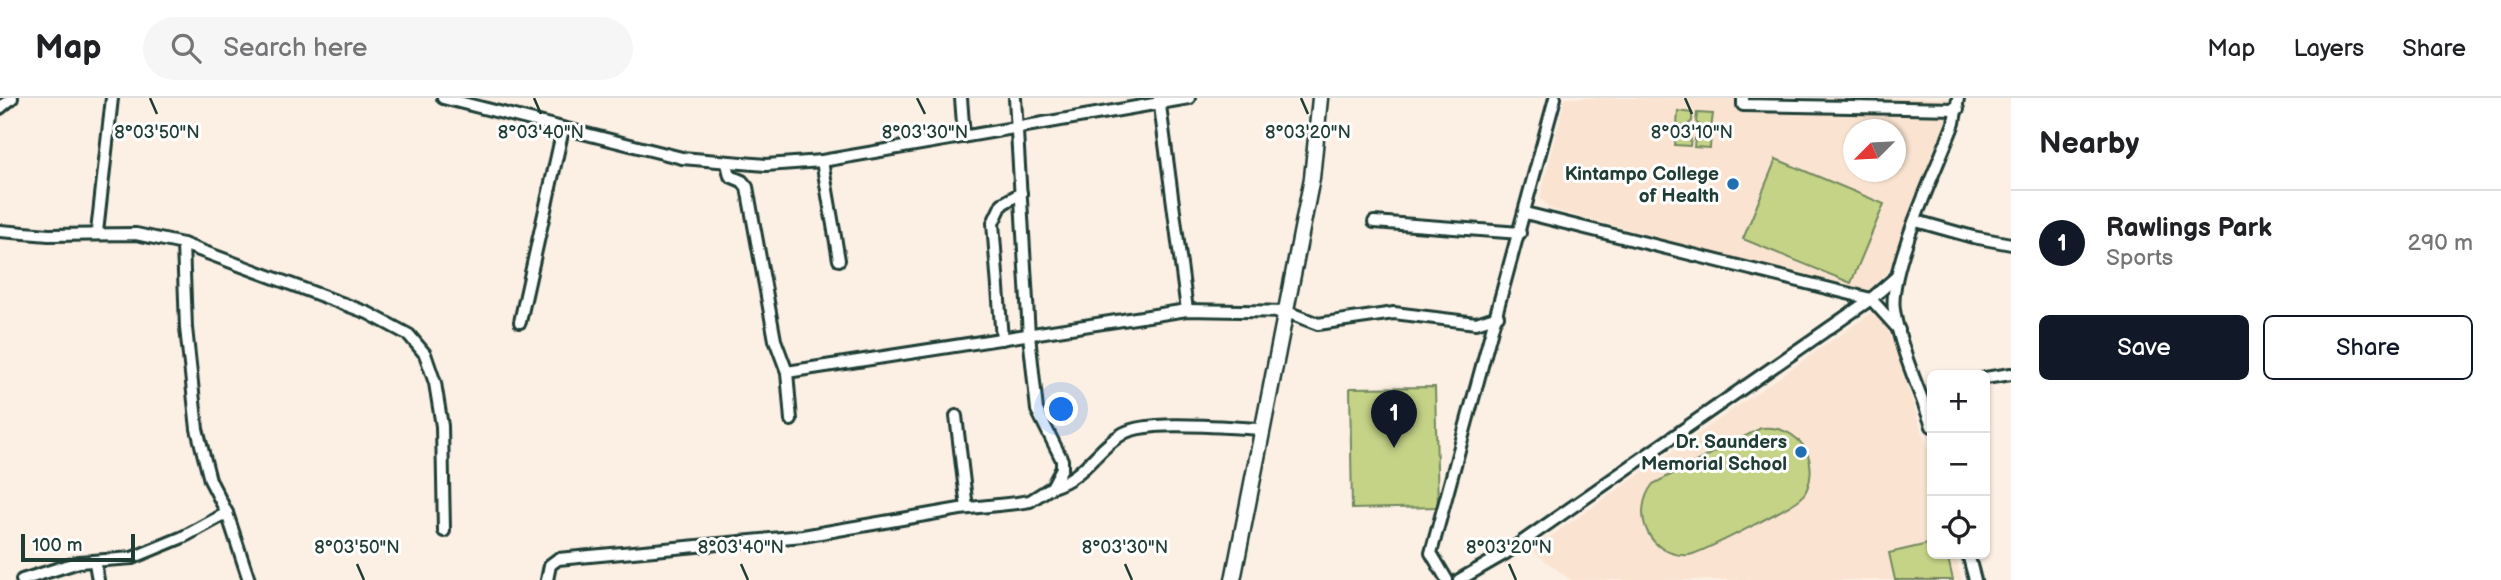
<!DOCTYPE html>
<meta charset="utf-8">
<style>
body{margin:0;font-family:"Balsamiq Sans",sans-serif;background:#f6f6f6;color:#202124}
.controls{position:absolute;right:21px;bottom:21px;display:grid;overflow:hidden;border-radius:10px;box-shadow:0 2px 5px #0004}
.controls button{width:63px;height:63px;display:grid;place-items:center;padding:0;border:0;border-bottom:2px solid #e0e0e0;background:#fff;color:#202124;font:35px sans-serif}
.compass{position:absolute;left:1843px;top:21px;width:63px;height:63px;border-radius:50%;background:#fff;box-shadow:0 2px 5px #0004;rotate:246deg}
.scale{position:absolute;left:21px;bottom:18px;width:114px;box-sizing:border-box;padding-left:7px;border:4px solid #1f3d34;border-top:0;font-size:19px;line-height:24px;white-space:nowrap;color:#1f3d34;-webkit-text-stroke:5px #fff;paint-order:stroke}
.you{position:absolute;left:1062px;top:312px;width:24px;height:24px;margin:-18px;border:5px solid #fff;border-radius:50%;background:#1a73e8;box-shadow:0 0 0 10px #1a73e833}
.badge{display:grid;place-items:center;width:46px;height:46px;border-radius:50%;background:#111827;color:#fff;font-size:23px;font-weight:700}
.pin{position:absolute;translate:-50% -58px;filter:drop-shadow(0 2px 4px #0008)}
.pin::after{content:'';position:absolute;top:37px;width:24px;height:21px;background:inherit;clip-path:polygon(0 0,100% 0,50% 100%)}
.list{margin:0;padding:0;list-style:none}
h2{display:flex;justify-content:space-between;align-items:center;height:91px;margin:0;padding:0 28px;font-size:30px}
h2 small{font-size:23px;font-weight:400;color:#757577}
.list li{display:grid;grid-template-columns:46px 1fr auto;gap:21px;align-items:center;box-sizing:border-box;height:105px;padding:0 28px;border-top:2px solid #e0e0e0}
.list b{display:block;font-size:26px;white-space:nowrap}
.list p{margin:0;font-size:23px;white-space:nowrap;color:#757577}
.list em{font-size:23px;font-style:normal;color:#757577}
.actions{display:flex;gap:14px;padding:21px 28px}
.actions a{flex:1;padding:16px 0;border:2px solid #111827;border-radius:10px;text-align:center;font-size:24px;color:#111827}
.actions .main{background:#111827;color:#fff}
.icon{flex:none;width:38px;height:38px;fill:none;stroke:currentColor;stroke-width:2;stroke-linecap:round;stroke-linejoin:round}
.map{position:relative;flex:none;width:2011px;height:482px;overflow:hidden}
header{display:flex;align-items:center;gap:42px;box-sizing:border-box;height:98px;padding:0 35px;background:#fff;border-bottom:2px solid #e0e0e0}
header strong{font-size:33px}
nav{display:flex;gap:38px;margin-inline-start:auto;font-size:24px}
.search{width:490px;height:63px;background:#f6f6f6;display:flex;align-items:center;gap:18px;box-sizing:border-box;padding:0 24px;border-radius:38px;color:#757577;font-size:26px}
main{display:flex}
aside{flex:1;background:#fff}
.map>svg:first-child{display:block}
.built{fill:#fae4d1;fill-rule:evenodd}
.green{fill:#c5d387;stroke:#72885e;stroke-width:2}
.lines{fill:none;stroke-linecap:round;stroke-linejoin:round}
.minor-casing{stroke:#1f3d34;stroke-width:16}
.major-casing{stroke:#1f3d34;stroke-width:19}
.minor{stroke:#fff;stroke-width:10}
.major{stroke:#fff;stroke-width:14}
.ticks{fill:none;stroke:#1f3d34;stroke-width:2.5}
.poi-dot{fill:#1f6fb2;stroke:#fff;stroke-width:2.5}
.labels{text-anchor:middle;stroke-width:6;stroke-linejoin:round;paint-order:stroke}
.poi-label{font-size:19px;font-weight:bold;fill:#1f3d34;stroke:#fff;text-anchor:end}
.ticks-label{font-size:18px;text-anchor:middle;fill:#1f3d34;stroke:#fff;stroke-width:6;stroke-linejoin:round;paint-order:stroke}
</style>
<header>
<strong>Map</strong>
<div class="search"><svg class="icon" aria-label="search" viewBox="0 0 24 24"><circle cx="10" cy="10" r="6"/><path d="M15 15l6 6"/></svg>Search here</div>
<nav><a>Map</a><a>Layers</a><a>Share</a></nav>
</header>
<main>
<div class="map">
<svg width="2011" height="482" viewBox="0 0 2011 482">
<rect width="100%" height="100%" fill="#fcefe4"/>
<filter id="ink" filterUnits="userSpaceOnUse"><feTurbulence type="fractalNoise" baseFrequency=".0143" numOctaves="2"/><feDisplacementMap in="SourceGraphic" scale="14" xChannelSelector="R" yChannelSelector="G"/><feConvolveMatrix kernelMatrix="1 2 1 2 8 2 1 2 1" color-interpolation-filters="sRGB"/></filter>
<g filter="url(#ink)">
<g class="built">
<path d="M1565,0h386v15l-60,155 -24,24 -317,-83 -10,-12zM1854,32h42v42h-42z"/>
<polygon points="1874,213 1891,237 1932,364 1932,456 1955,456 1962,482 1571,482 1531,452"/>
</g>
<g class="green">
<polygon points="1678,13 1692,15 1692,23 1685,29 1677,28"/>
<polygon points="1697,15 1713,16 1711,31 1702,30 1696,24"/>
<polygon points="1676,33 1685,33 1691,39 1690,48 1675,47"/>
<polygon points="1701,35 1711,35 1710,50 1694,49 1695,41"/>
<polygon points="1776,61 1884,106 1851,185 1743,141"/>
<polygon points="1435,289 1438,409 1352,411 1350,290"/>
<path d="M1761,330c18,-2 35,5 45,22 7,15 6,33 -3,46 -7,9 -102,57 -114,59 -40,3 -59,-42 -36,-71z"/>
<polygon points="1932,445 1932,456 1947,456 1953,482 1895,482 1889,455"/>
</g>
<g class="lines">
<g class="minor-casing">
<g id="minor">
<polyline points="443,0 682,60 766,67 822,63 1189,0"/>
<polyline points="961,0 964,39"/>
<polyline points="1159,0 1187,212"/>
<polyline points="1743,0 1743,7 1958,11"/>
<polyline points="0,10 12,0"/>
<polyline points="822,63 839,162"/>
<polyline points="727,65 730,78 742,83 747,89 775,242 787,274 1187,212 1287,214 1318,226 1394,215 1476,225 1498,218"/>
<polyline points="1525,115 1871,201 1899,232"/>
<polyline points="1916,123 1973,139 2011,146"/>
<polyline points="1374,124 1520,135"/>
<polyline points="0,133 49,137 136,136 183,146 368,215 409,237 425,256 435,285 442,328 444,433"/>
<polyline points="97,134 112,0"/>
<polyline points="183,146 186,230 197,331 210,382 227,415 249,482"/>
<polyline points="520,224 563,31"/>
<polyline points="1002,241 993,125 1002,106 1021,95"/>
<polyline points="787,274 791,322"/>
<polyline points="1985,280 2011,276"/>
<polyline points="956,318 967,410"/>
<path d="M1932,328c-13,-37 -32,-77 -38,-116 -6,-41 44,-144 60,-187l4,-25"/>
<path d="M1052,389c35,-11 43,-38 72,-54 27,-14 106,-5 139,-4"/>
<polyline points="1968,456 1975,482"/>
<polyline points="95,465 98,482"/>
<polyline points="22,482 79,464 132,460 183,439 227,415"/>
<polyline points="547,482 550,467 558,461 803,438 960,411 1017,405 1030,403 1052,389 1062,370 1062,362 1037,312 1029,237 1015,0"/>
<polyline points="1447,482 1431,455 1555,0"/>
<polyline points="1459,482 1506,455 1871,201 1895,180"/>
</g>
</g>
<g class="major-casing">
<polyline id="major" points="1233,482 1312,80 1320,0"/>
</g>
<use href="#minor" class="minor"/>
<use href="#major" class="major"/>
</g>
</g>
<path class="ticks" d="M150,0l7,16M534,0l7,16M917,0l8,16M1301,0l7,16M1685,0l7,16M357,466l7,16M741,466l7,16M1125,466l7,16M1509,466l7,16"/>
<g class="poi-dot">
<circle cx="1733" cy="86" r="7"/>
<circle cx="1801" cy="354" r="7"/>
</g>
<g class="labels">
<g class="poi-label">
<text x="1719" y="82">Kintampo College<tspan x="1719" dy="22">of Health</tspan></text>
<text x="1787" y="350">Dr. Saunders<tspan x="1787" dy="22">Memorial School</tspan></text>
</g>
</g>
<g class="ticks-label">
<text x="1692" y="40">8°03'10"N</text>
<text x="157" y="40">8°03'50"N</text>
<text x="541" y="40">8°03'40"N</text>
<text x="925" y="40">8°03'30"N</text>
<text x="1308" y="40">8°03'20"N</text>
<text x="357" y="455">8°03'50"N</text>
<text x="741" y="455">8°03'40"N</text>
<text x="1125" y="455">8°03'30"N</text>
<text x="1509" y="455">8°03'20"N</text>
</g>
</svg>
<div class="controls">
<button>+</button>
<button>−</button>
<button><svg class="icon" aria-label="locate" viewBox="0 0 24 24"><circle cx="12" cy="12" r="6"/><path d="M12 2v4M12 18v4M2 12h4M18 12h4"/></svg></button>
</div>
<svg class="compass" viewBox="-18 -18 36 36"><path d="M0-13l5 13h-10z" fill="#e53935"/><path d="M0 13l5-13h-10z" fill="#757577"/></svg>
<div class="scale">100 m</div>
<div class="you"></div>
<div class="pin badge" style="left:1394px;top:350px">1</div>
</div>
<aside>
<h2>Nearby<small></small></h2>
<ul class="list">
<li><span class="badge">1</span><div><b>Rawlings Park</b><p>Sports</p></div><em>290 m</em></li>
</ul>
<div class="actions"><a class="main">Save</a><a>Share</a></div>
</aside>
</main>
